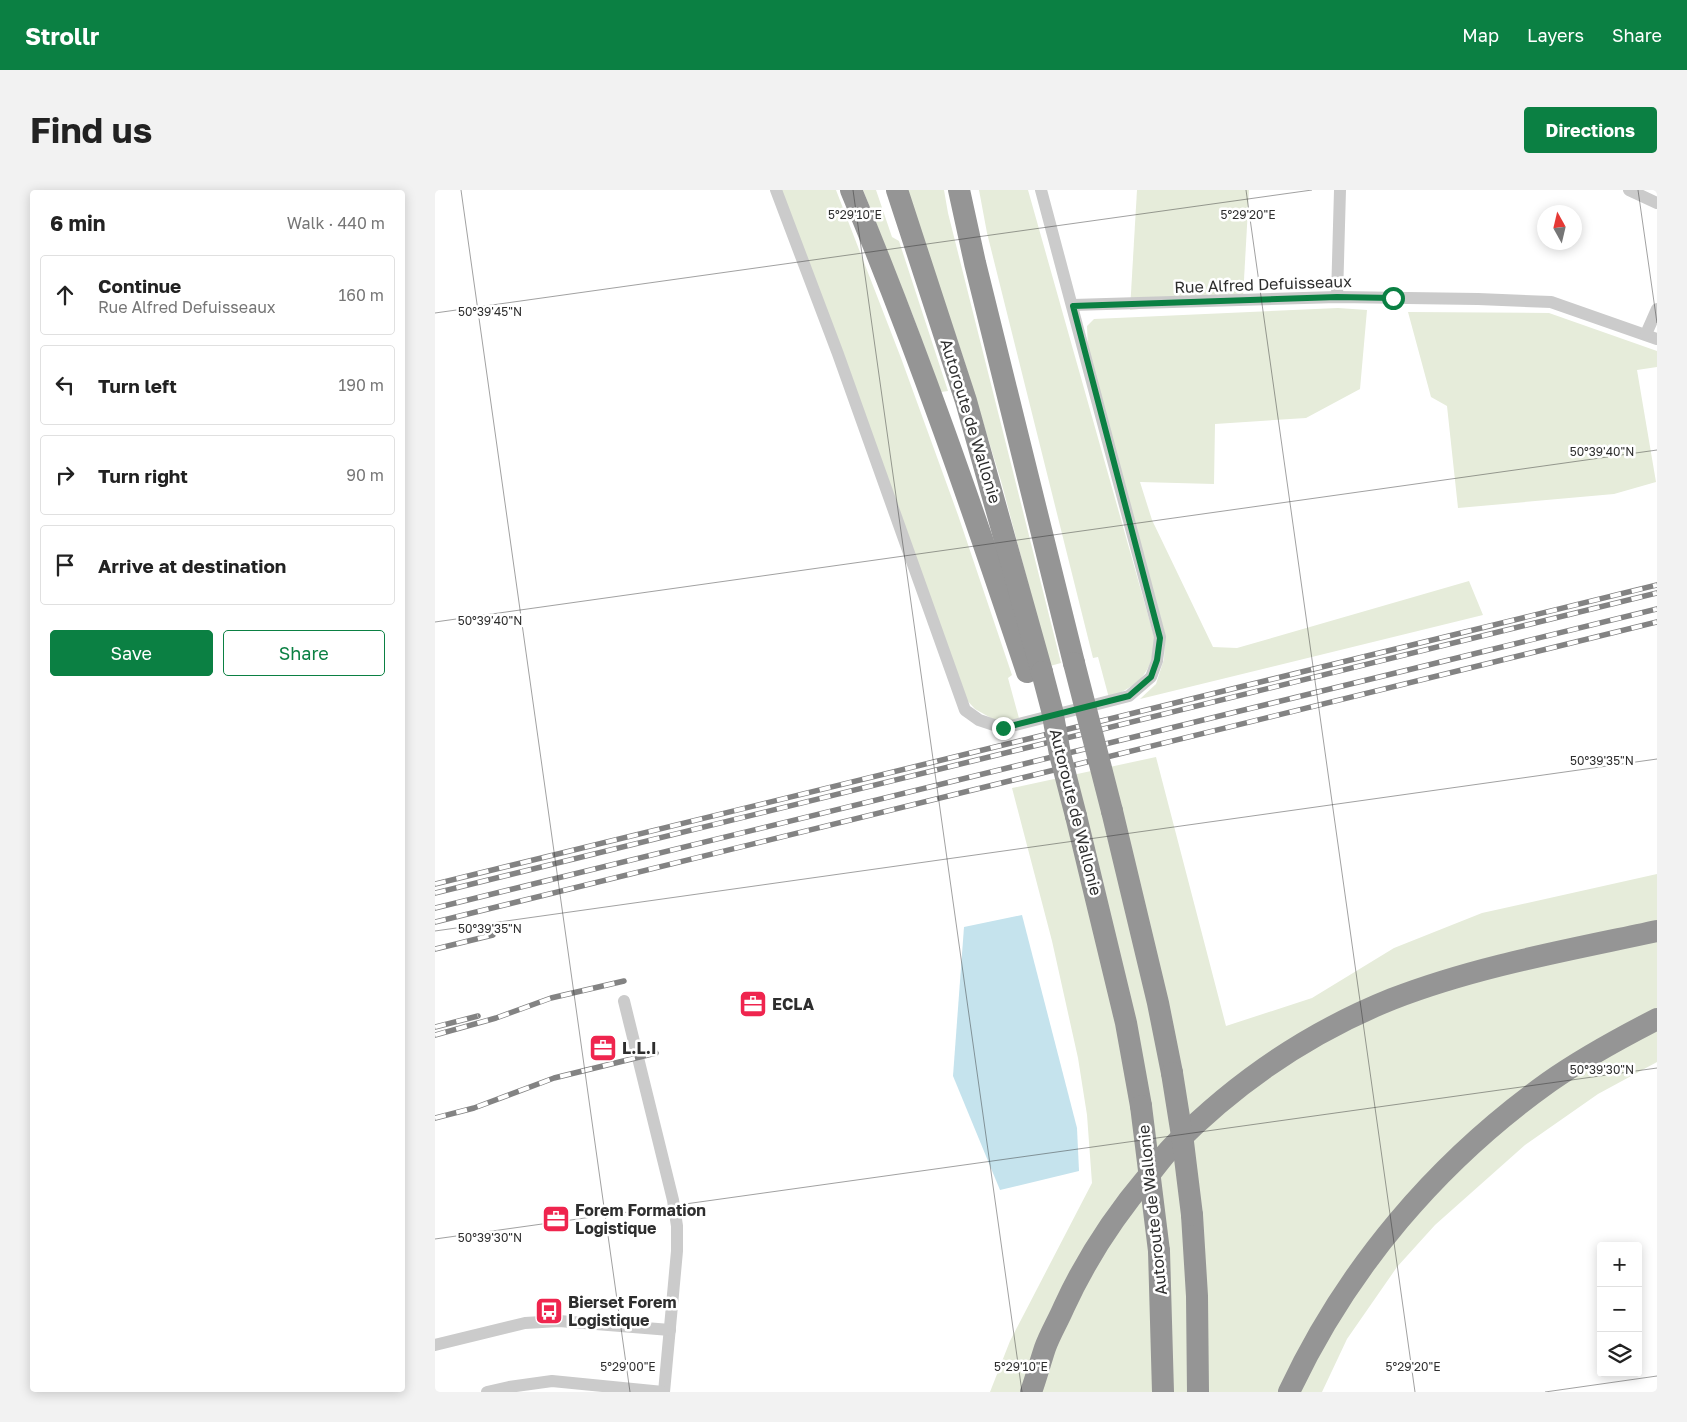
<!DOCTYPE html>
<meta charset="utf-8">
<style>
body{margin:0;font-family:"Golos Text",sans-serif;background:#f2f2f2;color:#222}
.controls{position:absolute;right:15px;bottom:15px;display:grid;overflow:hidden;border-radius:5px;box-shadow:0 2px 12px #0003}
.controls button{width:45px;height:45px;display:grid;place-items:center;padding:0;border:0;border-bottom:1px solid #e0e0e0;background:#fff;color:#222;font:25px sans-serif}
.compass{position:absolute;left:1102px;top:15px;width:45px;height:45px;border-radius:50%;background:#fff;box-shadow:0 2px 12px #0003;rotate:352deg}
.stop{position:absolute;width:15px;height:15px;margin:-11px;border:4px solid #0b8043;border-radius:50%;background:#fff}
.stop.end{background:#0b8043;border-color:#fff;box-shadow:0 1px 5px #0008}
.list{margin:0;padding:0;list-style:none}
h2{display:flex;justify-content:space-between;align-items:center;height:65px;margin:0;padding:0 20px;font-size:21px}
h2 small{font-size:16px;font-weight:400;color:#767676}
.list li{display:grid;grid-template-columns:32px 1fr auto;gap:15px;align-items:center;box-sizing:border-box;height:80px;margin:0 10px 10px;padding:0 10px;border:1px solid #e0e0e0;border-radius:5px}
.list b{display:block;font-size:19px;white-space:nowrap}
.list p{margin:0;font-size:16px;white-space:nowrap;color:#767676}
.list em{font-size:16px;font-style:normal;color:#767676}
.actions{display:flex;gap:10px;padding:15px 20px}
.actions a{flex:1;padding:11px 0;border:1px solid #0b8043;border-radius:5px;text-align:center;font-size:18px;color:#0b8043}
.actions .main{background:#0b8043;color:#fff}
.icon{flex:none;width:28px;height:28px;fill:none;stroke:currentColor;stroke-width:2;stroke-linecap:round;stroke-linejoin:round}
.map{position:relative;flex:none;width:1222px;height:1202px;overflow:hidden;border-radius:5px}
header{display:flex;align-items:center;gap:30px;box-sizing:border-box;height:70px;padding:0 25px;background:#0b8043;color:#fff}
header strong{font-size:24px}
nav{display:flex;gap:28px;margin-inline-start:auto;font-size:18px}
.intro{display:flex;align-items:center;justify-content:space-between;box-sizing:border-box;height:120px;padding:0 30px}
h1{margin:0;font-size:35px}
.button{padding:12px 22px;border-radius:5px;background:#0b8043;color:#fff;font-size:18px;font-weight:700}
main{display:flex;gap:30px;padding:0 30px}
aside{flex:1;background:#fff;border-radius:5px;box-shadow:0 2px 12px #0003}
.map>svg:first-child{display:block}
.green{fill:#e6ecda}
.water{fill:#c5e3ed}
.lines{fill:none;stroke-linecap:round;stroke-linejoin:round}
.minor{stroke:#cbcbcb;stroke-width:12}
.motorway{stroke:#959595;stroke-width:22}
.rail-casing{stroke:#838383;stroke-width:5.5}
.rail{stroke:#fff;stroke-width:4;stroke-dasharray:11;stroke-linecap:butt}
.motorway-bridge{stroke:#959595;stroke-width:22}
.route{stroke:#0b8043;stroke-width:6}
.ticks{fill:none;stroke:#2e2e2e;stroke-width:1;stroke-opacity:0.45}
.labels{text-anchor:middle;stroke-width:5;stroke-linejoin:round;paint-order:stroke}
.street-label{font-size:16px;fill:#2e2e2e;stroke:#fff}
.poi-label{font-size:16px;font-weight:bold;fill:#2e2e2e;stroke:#fff;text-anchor:start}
.ticks-label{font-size:12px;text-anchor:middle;fill:#2e2e2e;stroke:#fff;stroke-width:5;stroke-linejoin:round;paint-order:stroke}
</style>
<header>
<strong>Strollr</strong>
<nav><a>Map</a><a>Layers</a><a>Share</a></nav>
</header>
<div class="intro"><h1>Find us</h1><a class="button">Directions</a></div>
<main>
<aside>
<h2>6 min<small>Walk · 440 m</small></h2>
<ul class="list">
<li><svg class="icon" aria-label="ahead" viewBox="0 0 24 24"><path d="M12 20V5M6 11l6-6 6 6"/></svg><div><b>Continue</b><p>Rue Alfred Defuisseaux</p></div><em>160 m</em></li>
<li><svg class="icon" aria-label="left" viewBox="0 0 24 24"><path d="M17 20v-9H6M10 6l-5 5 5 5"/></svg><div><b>Turn left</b></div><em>190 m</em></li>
<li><svg class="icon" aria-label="right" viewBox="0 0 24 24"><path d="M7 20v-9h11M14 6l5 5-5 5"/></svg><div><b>Turn right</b></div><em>90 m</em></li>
<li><svg class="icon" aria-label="arrive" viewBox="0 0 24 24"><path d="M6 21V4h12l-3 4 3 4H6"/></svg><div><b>Arrive at destination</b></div></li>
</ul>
<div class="actions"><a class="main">Save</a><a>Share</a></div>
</aside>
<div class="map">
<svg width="1222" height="1202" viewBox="0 0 1222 1202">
<rect width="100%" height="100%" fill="#fff"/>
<g class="green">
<polygon points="345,0 401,0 466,168 523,325 577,485 573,488 585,532 563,532 540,519 530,508"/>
<polygon points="428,0 441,0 457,47 464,51 513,201 506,202 478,126"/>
<polygon points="472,0 509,0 513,23 626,473 615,476 566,291 529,170"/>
<path d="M544,0h49l127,450c-4,35 -15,44 -46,58l-11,-41 -5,1 -106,-425z"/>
<polygon points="702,0 814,0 808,108 695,120"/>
<polygon points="903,118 932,120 925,199 871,228 780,234 779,294 705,292 717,330 778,457 802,458 1034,391 1048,425 705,509 721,494 729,469 730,444 653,159 652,136 659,129"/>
<polygon points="973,122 1114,123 1222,161 1222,177 1202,180 1221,292 1179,304 1023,318 1012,216 996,207"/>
<polygon points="721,567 791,836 877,808 959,758 1047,723 1222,684 1222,872 1163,904 1090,955 1000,1035 962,1077 912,1149 887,1202 555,1202 575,1151 657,993 652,925 643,868 617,751 577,598"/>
</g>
<polygon class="water" points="587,725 642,938 644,981 565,1000 518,886 529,737"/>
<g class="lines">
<g class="minor">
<polyline points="341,0 403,164 530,520 544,530 568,538 694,506 716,487 722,471 725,447 606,0"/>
<polyline points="1194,0 1222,13"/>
<polyline points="902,107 905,0"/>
<polyline points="638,115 902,107 1043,109 1116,112 1222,149"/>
<polyline points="1211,144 1222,119"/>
<polyline points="189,811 238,1010 242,1036 242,1061 229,1202"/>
<polyline points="0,1155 90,1133 124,1131 235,1140"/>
<polyline points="52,1202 74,1197 117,1191 228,1202"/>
</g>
<g class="motorway">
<path d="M416,0c66,158 122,320 176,482"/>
<polyline points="462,0 531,211 607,482"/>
<polyline points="524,0 540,73 639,473"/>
<polyline points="677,621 723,813 737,883"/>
<polyline points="641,626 691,833 706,916"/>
<polyline points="757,1025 762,1106 763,1202"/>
<polyline points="724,1061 728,1202"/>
<path d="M596,1202c5,-14 9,-29 14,-44 5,-14 13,-27 19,-41 22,-48 51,-92 85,-132 8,-10 15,-20 24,-29 62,-63 137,-114 219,-147 85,-33 177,-49 265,-68"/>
<path d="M854,1202c58,-124 148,-230 260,-310 34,-24 71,-44 108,-63"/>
</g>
<g class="rail-casing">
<g id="rail">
<polyline points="0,694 1222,395"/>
<polyline points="0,703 1222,403"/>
<polyline points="0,718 1222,419"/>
<polyline points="0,732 1222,432"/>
<polyline points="0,759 58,745"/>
<polyline points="0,837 43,826"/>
<polyline points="0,845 61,828 116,808 189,791"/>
<polyline points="0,928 39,918 119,888 221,863"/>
</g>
</g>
<use href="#rail" class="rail"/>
<g class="motorway-bridge">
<polyline points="639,473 677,621"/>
<polyline points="607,482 617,520 625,564 641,626"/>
<polyline points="737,883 748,952 757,1025"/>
<polyline points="706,916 724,1061"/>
</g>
</g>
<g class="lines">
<polyline class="route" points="568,538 694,506 716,487 722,470 725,448 638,116 902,107 958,108"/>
</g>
<path class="ticks" d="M26,0l169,1202M418,0l169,1202M811,0l169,1202M1203,0l19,133M0,123l877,-123M0,432l1222,-172M0,741l1222,-172M0,1049l1222,-171M1110,1202l112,-16"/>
<defs>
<g id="office-square" transform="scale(1.4375)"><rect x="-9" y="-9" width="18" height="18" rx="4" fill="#ef254e" stroke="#fff"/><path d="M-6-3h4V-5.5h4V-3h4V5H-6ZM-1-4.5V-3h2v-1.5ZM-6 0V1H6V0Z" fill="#fff"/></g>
<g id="bus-square" transform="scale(1.4375)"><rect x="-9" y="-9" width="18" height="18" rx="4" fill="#ef254e" stroke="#fff"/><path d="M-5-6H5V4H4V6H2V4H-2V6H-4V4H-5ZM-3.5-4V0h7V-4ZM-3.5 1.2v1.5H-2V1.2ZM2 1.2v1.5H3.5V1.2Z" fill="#fff"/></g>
</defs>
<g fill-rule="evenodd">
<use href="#office-square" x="318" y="814"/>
<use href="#office-square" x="168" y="858"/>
<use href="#office-square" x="121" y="1029"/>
<use href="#bus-square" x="114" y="1121"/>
</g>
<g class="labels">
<g class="street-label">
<text transform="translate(828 94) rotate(-2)" y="6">Rue Alfred Defuisseaux</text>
<text transform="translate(536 231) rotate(73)" y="6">Autoroute de Wallonie</text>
<text transform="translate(641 622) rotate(76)" y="6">Autoroute de Wallonie</text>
<text transform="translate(717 1020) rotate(-96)" y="6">Autoroute de Wallonie</text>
</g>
<g class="poi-label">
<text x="337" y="820">ECLA</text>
<text x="187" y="864">L.L.I</text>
<text x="140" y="1026">Forem Formation<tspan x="140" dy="18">Logistique</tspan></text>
<text x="133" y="1118">Bierset Forem<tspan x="133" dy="18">Logistique</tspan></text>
</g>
</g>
<g class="ticks-label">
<text x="420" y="29">5°29'10"E</text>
<text x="813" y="29">5°29'20"E</text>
<text x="55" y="126">50°39'45"N</text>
<text x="1167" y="266">50°39'40"N</text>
<text x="55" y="435">50°39'40"N</text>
<text x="1167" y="575">50°39'35"N</text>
<text x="55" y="743">50°39'35"N</text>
<text x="1167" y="884">50°39'30"N</text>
<text x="55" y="1052">50°39'30"N</text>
<text x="193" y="1181">5°29'00"E</text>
<text x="586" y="1181">5°29'10"E</text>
<text x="978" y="1181">5°29'20"E</text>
</g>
</svg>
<div class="controls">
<button>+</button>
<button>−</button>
<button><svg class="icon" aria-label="layers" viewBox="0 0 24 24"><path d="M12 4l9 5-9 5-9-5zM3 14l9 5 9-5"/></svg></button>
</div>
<svg class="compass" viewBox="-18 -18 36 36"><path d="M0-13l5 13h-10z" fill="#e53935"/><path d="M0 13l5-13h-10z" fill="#767676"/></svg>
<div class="stop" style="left:958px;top:108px"></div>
<div class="stop end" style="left:568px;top:538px"></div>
</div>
</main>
